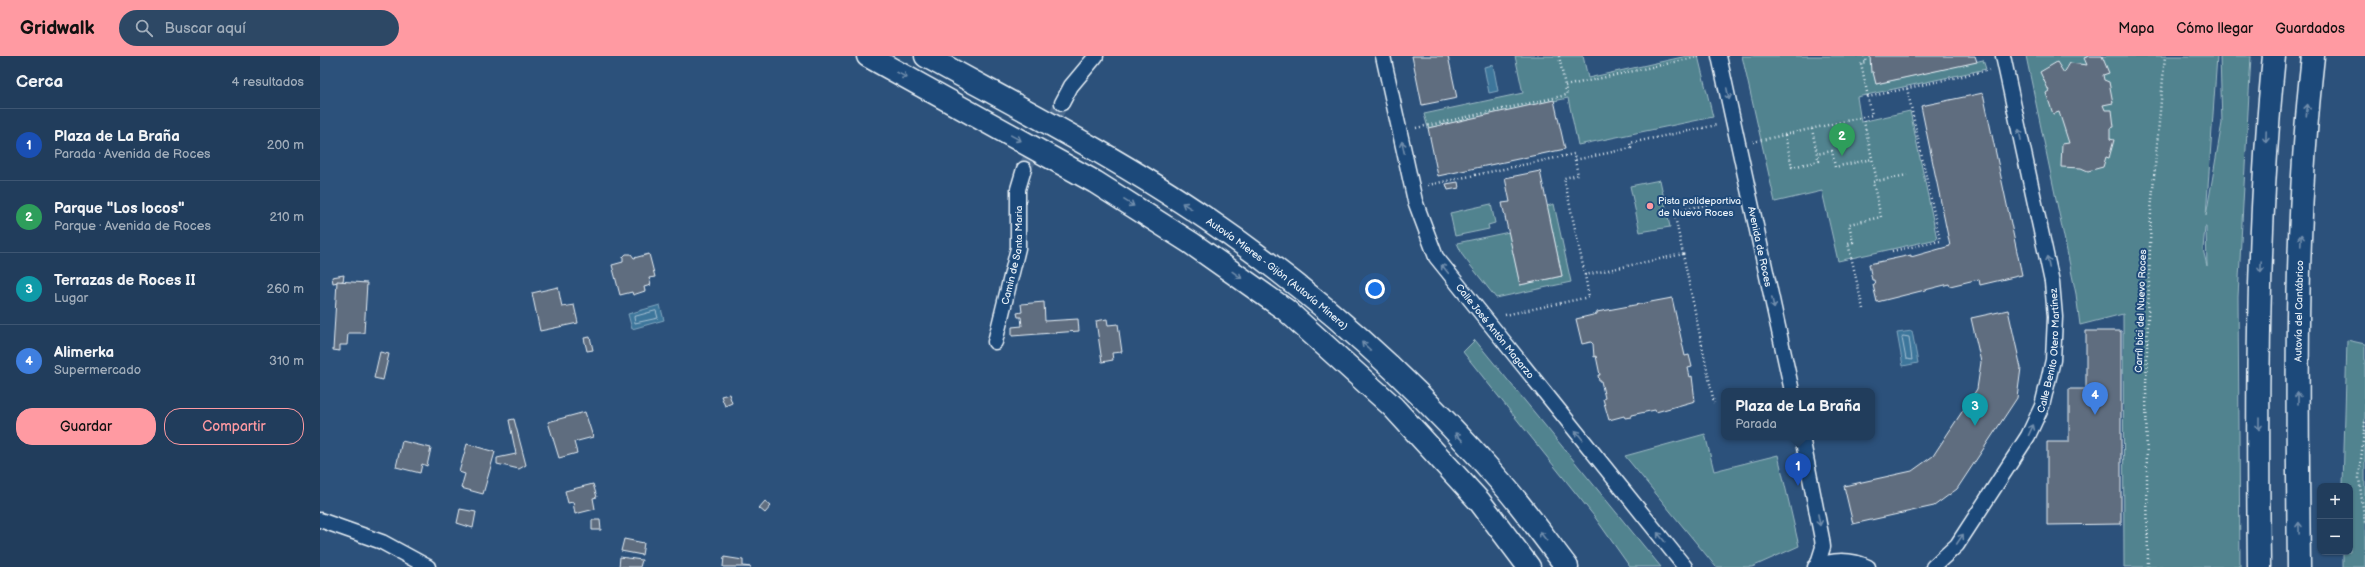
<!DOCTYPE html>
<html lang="es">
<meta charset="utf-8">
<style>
body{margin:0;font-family:"Balsamiq Sans",sans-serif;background:#2d4865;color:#f1f3f6}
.controls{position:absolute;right:12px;bottom:12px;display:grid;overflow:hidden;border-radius:8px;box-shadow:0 1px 3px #0004}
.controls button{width:36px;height:36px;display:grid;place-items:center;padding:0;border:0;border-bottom:1px solid #3e5672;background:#213d5c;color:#f1f3f6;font:20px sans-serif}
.you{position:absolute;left:1055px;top:233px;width:14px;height:14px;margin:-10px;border:3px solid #fff;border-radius:50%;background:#1a73e8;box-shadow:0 0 0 6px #1a73e833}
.badge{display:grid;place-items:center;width:26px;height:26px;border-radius:50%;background:#ff9aa2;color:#fff;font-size:13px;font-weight:700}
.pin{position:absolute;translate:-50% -33px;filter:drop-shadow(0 1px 2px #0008)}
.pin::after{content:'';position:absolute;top:21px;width:14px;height:12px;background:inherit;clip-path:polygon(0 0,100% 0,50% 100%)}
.popup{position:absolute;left:1401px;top:332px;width:154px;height:52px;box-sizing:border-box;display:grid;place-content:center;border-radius:8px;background:#213d5c;filter:drop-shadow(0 1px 3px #0005);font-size:13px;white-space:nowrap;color:#a2aebb}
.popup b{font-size:15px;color:#f1f3f6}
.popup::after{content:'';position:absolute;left:50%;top:100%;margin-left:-8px;border:8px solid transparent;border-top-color:#213d5c}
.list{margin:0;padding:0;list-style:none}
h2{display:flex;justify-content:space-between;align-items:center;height:52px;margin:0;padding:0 16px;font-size:17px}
h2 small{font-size:13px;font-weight:400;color:#a2aebb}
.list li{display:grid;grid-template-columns:26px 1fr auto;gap:12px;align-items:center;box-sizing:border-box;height:72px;padding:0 16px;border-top:1px solid #3e5672}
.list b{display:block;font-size:15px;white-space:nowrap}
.list p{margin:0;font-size:13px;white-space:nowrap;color:#a2aebb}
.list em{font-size:13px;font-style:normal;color:#a2aebb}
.actions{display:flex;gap:8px;padding:12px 16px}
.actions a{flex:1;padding:9px 0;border:1px solid #ff9aa2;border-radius:16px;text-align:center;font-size:14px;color:#ff9aa2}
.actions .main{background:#ff9aa2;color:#111}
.icon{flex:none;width:22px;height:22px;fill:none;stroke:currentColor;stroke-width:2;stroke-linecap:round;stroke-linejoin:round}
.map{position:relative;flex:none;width:2045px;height:511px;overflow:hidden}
header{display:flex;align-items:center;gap:24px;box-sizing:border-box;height:56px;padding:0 20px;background:#ff9aa2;color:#111}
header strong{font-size:19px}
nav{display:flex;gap:22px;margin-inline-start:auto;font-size:14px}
.search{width:280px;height:36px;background:#2d4865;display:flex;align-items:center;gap:10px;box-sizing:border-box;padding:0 14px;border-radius:22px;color:#a2aebb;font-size:15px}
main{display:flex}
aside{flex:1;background:#213d5c}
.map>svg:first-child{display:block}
.green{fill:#51838f;stroke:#9cbac4;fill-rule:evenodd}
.water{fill:#3e769b;stroke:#82a7c0}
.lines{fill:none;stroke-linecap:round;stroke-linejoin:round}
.shore{stroke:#a4c0d3;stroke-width:1}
.building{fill:#5f6d7f;stroke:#e8f1f8}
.minor-tunnel{stroke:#48698e;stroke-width:14;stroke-dasharray:14 7;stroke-linecap:butt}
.minor-casing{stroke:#e8f1f8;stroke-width:17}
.motorway-casing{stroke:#e8f1f8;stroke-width:25}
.path{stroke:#e8f1f8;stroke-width:2.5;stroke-dasharray:1 3;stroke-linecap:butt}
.minor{stroke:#1f4a7a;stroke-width:14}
.motorway{stroke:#1f4a7a;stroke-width:22}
.oneway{stroke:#6f8dac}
.poi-dot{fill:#ff9aa2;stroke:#1f4a7a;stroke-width:1.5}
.labels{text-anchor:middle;stroke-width:4;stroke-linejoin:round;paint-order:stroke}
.poi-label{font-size:10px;fill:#e8f1f8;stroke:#1f4a7a;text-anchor:start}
.street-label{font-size:10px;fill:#e8f1f8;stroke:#1f4a7a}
</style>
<header>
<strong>Gridwalk</strong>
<div class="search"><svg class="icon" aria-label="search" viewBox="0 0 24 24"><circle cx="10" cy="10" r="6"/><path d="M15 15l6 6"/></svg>Buscar aquí</div>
<nav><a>Mapa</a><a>Cómo llegar</a><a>Guardados</a></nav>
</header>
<main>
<aside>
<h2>Cerca<small>4 resultados</small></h2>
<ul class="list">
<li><span class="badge" style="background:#1a4fb4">1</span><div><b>Plaza de La Braña</b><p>Parada · Avenida de Roces</p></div><em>200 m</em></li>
<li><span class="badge" style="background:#2e9e5b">2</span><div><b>Parque &quot;Los locos&quot;</b><p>Parque · Avenida de Roces</p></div><em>210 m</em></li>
<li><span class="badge" style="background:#0f9aa8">3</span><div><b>Terrazas de Roces II</b><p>Lugar</p></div><em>260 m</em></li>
<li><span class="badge" style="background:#3f7fe0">4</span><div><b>Alimerka</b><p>Supermercado</p></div><em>310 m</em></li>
</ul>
<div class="actions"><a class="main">Guardar</a><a>Compartir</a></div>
</aside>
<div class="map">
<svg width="2045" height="511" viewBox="0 0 2045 511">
<rect width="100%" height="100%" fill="#2c517b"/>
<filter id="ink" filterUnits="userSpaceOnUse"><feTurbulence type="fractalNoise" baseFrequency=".025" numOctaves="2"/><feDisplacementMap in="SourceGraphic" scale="8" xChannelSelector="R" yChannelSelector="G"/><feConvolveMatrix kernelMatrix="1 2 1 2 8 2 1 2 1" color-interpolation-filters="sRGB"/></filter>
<g filter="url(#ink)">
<g class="green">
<polygon points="1195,0 1263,0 1268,22 1367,0 1378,0 1393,61 1258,89 1248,42 1108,72 1104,58 1203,37"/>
<polygon points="1422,0 1550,0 1556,28 1663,4 1666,13 1537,41 1541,66 1590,55 1617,183 1518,205 1502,135 1455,146"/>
<path d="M1706,0h191l-11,160 16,-93 -2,-67h31l-13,241 2,270h-116l-1,-253 -43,11 -4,-31zM1885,171h1l1,39 -4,-17z"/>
<polygon points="1340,124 1350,171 1320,176 1310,130"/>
<polygon points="1171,148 1175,167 1168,169 1169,173 1135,180 1130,157"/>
<polygon points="1234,148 1251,226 1176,242 1143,200 1137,187 1189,176 1200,229 1242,220 1227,150"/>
<polygon points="1155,284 1341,511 1310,511 1274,460 1143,296"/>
<polygon points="2027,284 2045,288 2045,511 2023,511 2023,496 2030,496 2030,430 2023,430"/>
<polygon points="1385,378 1394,415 1458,399 1479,490 1432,511 1396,511 1305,400"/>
</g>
<g class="water">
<polygon points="1173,9 1178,35 1169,37 1164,11"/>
<polygon points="340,249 344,264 312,273 308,258"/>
<polygon points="1592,275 1598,307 1583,310 1577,277"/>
</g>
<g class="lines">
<g class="shore">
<polygon points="336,255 338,262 315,267 314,261"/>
<polygon points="1583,280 1589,281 1592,304 1586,303 1582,282"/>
</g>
</g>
<g class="building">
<polygon points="1092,0 1128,0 1137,42 1102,49"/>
<polygon points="1550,0 1655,0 1657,6 1556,28 1553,16 1551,16"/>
<polygon points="1770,0 1782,0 1789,17 1783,19 1784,24 1789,26 1793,47 1783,49 1785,54 1792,54 1794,71 1790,72 1790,83 1794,84 1789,102 1786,101 1783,111 1768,115 1761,112 1741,111 1742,88 1749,87 1739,56 1733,58 1726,37 1729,35 1720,16 1737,6 1744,17 1750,7 1767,9 1764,2"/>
<polygon points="1663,37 1702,219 1660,229 1659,223 1630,230 1629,228 1557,246 1553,229 1555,229 1554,224 1552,224 1549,208 1591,199 1591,201 1630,190 1601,50"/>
<polygon points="1234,44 1245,93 1118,120 1108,72"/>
<polygon points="1220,115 1242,220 1200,229 1182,147 1190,146 1185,122"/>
<polygon points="1138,126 1139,132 1128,134 1126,128"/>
<polygon points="306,198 311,198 314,202 329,198 335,221 329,222 331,229 324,231 325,235 313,239 312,236 300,239 292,209 303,206 303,201"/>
<polygon points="24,219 23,225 13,227 12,221"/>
<polygon points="17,225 47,227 44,277 28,277 27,289 20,289 20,295 13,294"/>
<polygon points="238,231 242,251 254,249 258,267 220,275 212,237"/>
<polygon points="1352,242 1365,300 1369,299 1372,311 1368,312 1370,321 1372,320 1375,345 1336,356 1335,354 1311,359 1311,361 1305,362 1304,360 1289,364 1283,343 1285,342 1281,325 1279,325 1278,319 1280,319 1276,300 1274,301 1273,288 1271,286 1262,288 1256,263 1277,258 1277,256"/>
<polygon points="724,246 725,265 758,263 759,275 692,280 692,271 702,270 701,261 698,261 697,257 702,256 701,248"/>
<polygon points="1688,254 1701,312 1697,342 1637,433 1614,450 1533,468 1524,430 1592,415 1613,400 1657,333 1661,306 1651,262"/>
<polygon points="787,263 788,269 798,268 802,296 792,297 793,304 782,306 776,265"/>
<polygon points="1766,275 1801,275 1801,468 1727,469 1727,386 1749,386 1749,333 1766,333"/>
<polygon points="270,281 273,294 267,295 264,282"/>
<polygon points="60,296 69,298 63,324 54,322"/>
<polygon points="409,338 412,347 405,350 401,340"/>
<polygon points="265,356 273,381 254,386 257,397 239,402 228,366"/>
<polygon points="194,363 206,409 199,413 177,408 177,402 196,398 189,364"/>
<polygon points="82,385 111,392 107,410 102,408 100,417 76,411"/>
<polygon points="147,388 175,396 163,438 141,432 145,418 139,416"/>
<polygon points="273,428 277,441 273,442 275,453 255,458 253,446 248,447 245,435"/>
<polygon points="445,445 451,450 445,457 439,452"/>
<polygon points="140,453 156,456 153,472 137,467"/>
<polygon points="272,464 280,464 281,474 272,474"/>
<polygon points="304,483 324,487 322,499 301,495"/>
<polygon points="300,501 322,504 320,511 299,511"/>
<polygon points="404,501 423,504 423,510 431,511 403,511"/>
</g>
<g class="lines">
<polyline class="minor-tunnel" points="704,113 742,47"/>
<g class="minor-casing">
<g id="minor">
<path id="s1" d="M1063,0l32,145 21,56 249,310"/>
<path id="s2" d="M1399,0l73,335"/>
<polyline points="742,47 751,30 776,0"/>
<path id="s3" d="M675,286l23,-94v-59l6,-20"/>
<polyline points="1482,381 1502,483 1503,491 1497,510"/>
<polyline points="0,464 62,486 108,511"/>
<path d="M1495,511c17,-8 37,-8 53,0"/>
<path id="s4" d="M1613,511l24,-22 71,-109 14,-30 11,-46 2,-43 -3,-35 -49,-226"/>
</g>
</g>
<g class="motorway-casing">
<g id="motorway">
<polyline points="548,0 775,126 871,187 966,254 1073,351 1160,446 1209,511"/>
<path id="s5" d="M606,0c94,52 192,102 281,163 110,75 212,167 299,269 21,25 41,53 61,79"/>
<path d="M1939,511c-2,-170 -2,-341 15,-511"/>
<path id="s6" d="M1979,511c-2,-170 -5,-342 14,-511"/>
</g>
</g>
<g class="path">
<polyline points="1239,0 1245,30"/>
<polyline points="1544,0 1546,6 1541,7 1548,41"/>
<polyline points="1543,61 1557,125 1587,119"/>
<polyline points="1096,72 1247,39 1245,30 1382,0"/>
<polyline points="1492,73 1497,98 1512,95 1515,111 1552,103"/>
<polyline points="1465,79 1472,111 1499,105 1497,98"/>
<polyline points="1433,86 1552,59 1548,41 1669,14"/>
<polyline points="1255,104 1258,119 1244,122 1265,219"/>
<polyline points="1108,129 1254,98 1255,104 1311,92 1310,87 1397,69"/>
<polyline points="1572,195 1620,185 1587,32"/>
<polyline points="1363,198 1394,347"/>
<polyline points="1543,253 1528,187 1533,186 1529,168 1561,161 1553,126 1557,125"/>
<polyline points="1185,259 1269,241 1265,219 1363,198 1354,156 1413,143"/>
<polyline points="2045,366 2039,422 2045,467"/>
<polyline points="1828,511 1826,330 1831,155 1845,0"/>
</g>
<use href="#minor" class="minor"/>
<use href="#motorway" class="motorway"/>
</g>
<defs><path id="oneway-shaft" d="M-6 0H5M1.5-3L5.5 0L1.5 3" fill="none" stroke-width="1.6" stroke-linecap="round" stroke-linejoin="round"/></defs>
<g class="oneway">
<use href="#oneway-shaft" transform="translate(582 19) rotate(29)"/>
<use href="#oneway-shaft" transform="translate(1408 38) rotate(78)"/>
<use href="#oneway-shaft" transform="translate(1987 54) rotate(-83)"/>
<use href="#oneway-shaft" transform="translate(1700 79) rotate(-102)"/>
<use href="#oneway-shaft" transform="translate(1946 81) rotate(92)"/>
<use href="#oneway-shaft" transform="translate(696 82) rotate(29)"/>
<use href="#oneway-shaft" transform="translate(1083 91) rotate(-102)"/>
<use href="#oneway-shaft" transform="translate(809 147) rotate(32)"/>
<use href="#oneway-shaft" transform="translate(867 150) rotate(-148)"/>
<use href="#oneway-shaft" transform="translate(1981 184) rotate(-88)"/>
<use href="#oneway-shaft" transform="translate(1728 206) rotate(-102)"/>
<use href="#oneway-shaft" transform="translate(1941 211) rotate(92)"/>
<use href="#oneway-shaft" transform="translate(1125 213) rotate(-129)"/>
<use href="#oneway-shaft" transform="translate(917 219) rotate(36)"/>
<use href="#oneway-shaft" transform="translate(1453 247) rotate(78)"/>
<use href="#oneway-shaft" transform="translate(1046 290) rotate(-138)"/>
<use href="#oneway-shaft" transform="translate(1978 342) rotate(-90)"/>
<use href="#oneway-shaft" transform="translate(1939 368) rotate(90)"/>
<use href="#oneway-shaft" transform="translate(1711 374) rotate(-65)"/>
<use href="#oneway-shaft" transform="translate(1259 379) rotate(-129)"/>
<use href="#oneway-shaft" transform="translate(1139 381) rotate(-133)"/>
<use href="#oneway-shaft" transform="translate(1499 464) rotate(80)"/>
<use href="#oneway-shaft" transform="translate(1979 472) rotate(-91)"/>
<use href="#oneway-shaft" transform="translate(1223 480) rotate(-128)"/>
<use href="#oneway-shaft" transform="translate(1341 481) rotate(-129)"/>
<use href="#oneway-shaft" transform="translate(1640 483) rotate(-56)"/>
</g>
</g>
<circle class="poi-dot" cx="1330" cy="150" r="4"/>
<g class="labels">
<g class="poi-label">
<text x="1338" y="148">Pista polideportiva<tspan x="1338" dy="12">de Nuevo Roces</tspan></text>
</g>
<g class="street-label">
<text dy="4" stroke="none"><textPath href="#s2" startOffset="195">Avenida de Roces</textPath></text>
<text dy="4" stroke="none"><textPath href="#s3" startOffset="89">Camin de Santa Maria</textPath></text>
<text dy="4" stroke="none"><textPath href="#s5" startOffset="414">Autovía Mieres - Gijón (Autovía Minera)</textPath></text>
<text transform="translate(1820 255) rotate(-88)" y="4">Carríl bici del Nuevo Roces</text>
<text dy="4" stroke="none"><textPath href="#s6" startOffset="256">Autovía del Cantábrico</textPath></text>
<text dy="4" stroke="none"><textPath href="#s1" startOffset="303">Calle José Antón Magarzo</textPath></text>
<text dy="4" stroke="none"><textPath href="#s4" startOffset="252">Calle Benito Otero Martínez</textPath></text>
</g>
</g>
</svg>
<div class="controls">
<button>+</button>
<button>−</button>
</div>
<div class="you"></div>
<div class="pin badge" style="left:1478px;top:430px;background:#1a4fb4">1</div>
<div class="popup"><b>Plaza de La Braña</b>Parada</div>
<div class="pin badge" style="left:1522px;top:100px;background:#2e9e5b">2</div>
<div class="pin badge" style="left:1655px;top:370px;background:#0f9aa8">3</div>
<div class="pin badge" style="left:1775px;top:359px;background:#3f7fe0">4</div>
</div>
</main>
